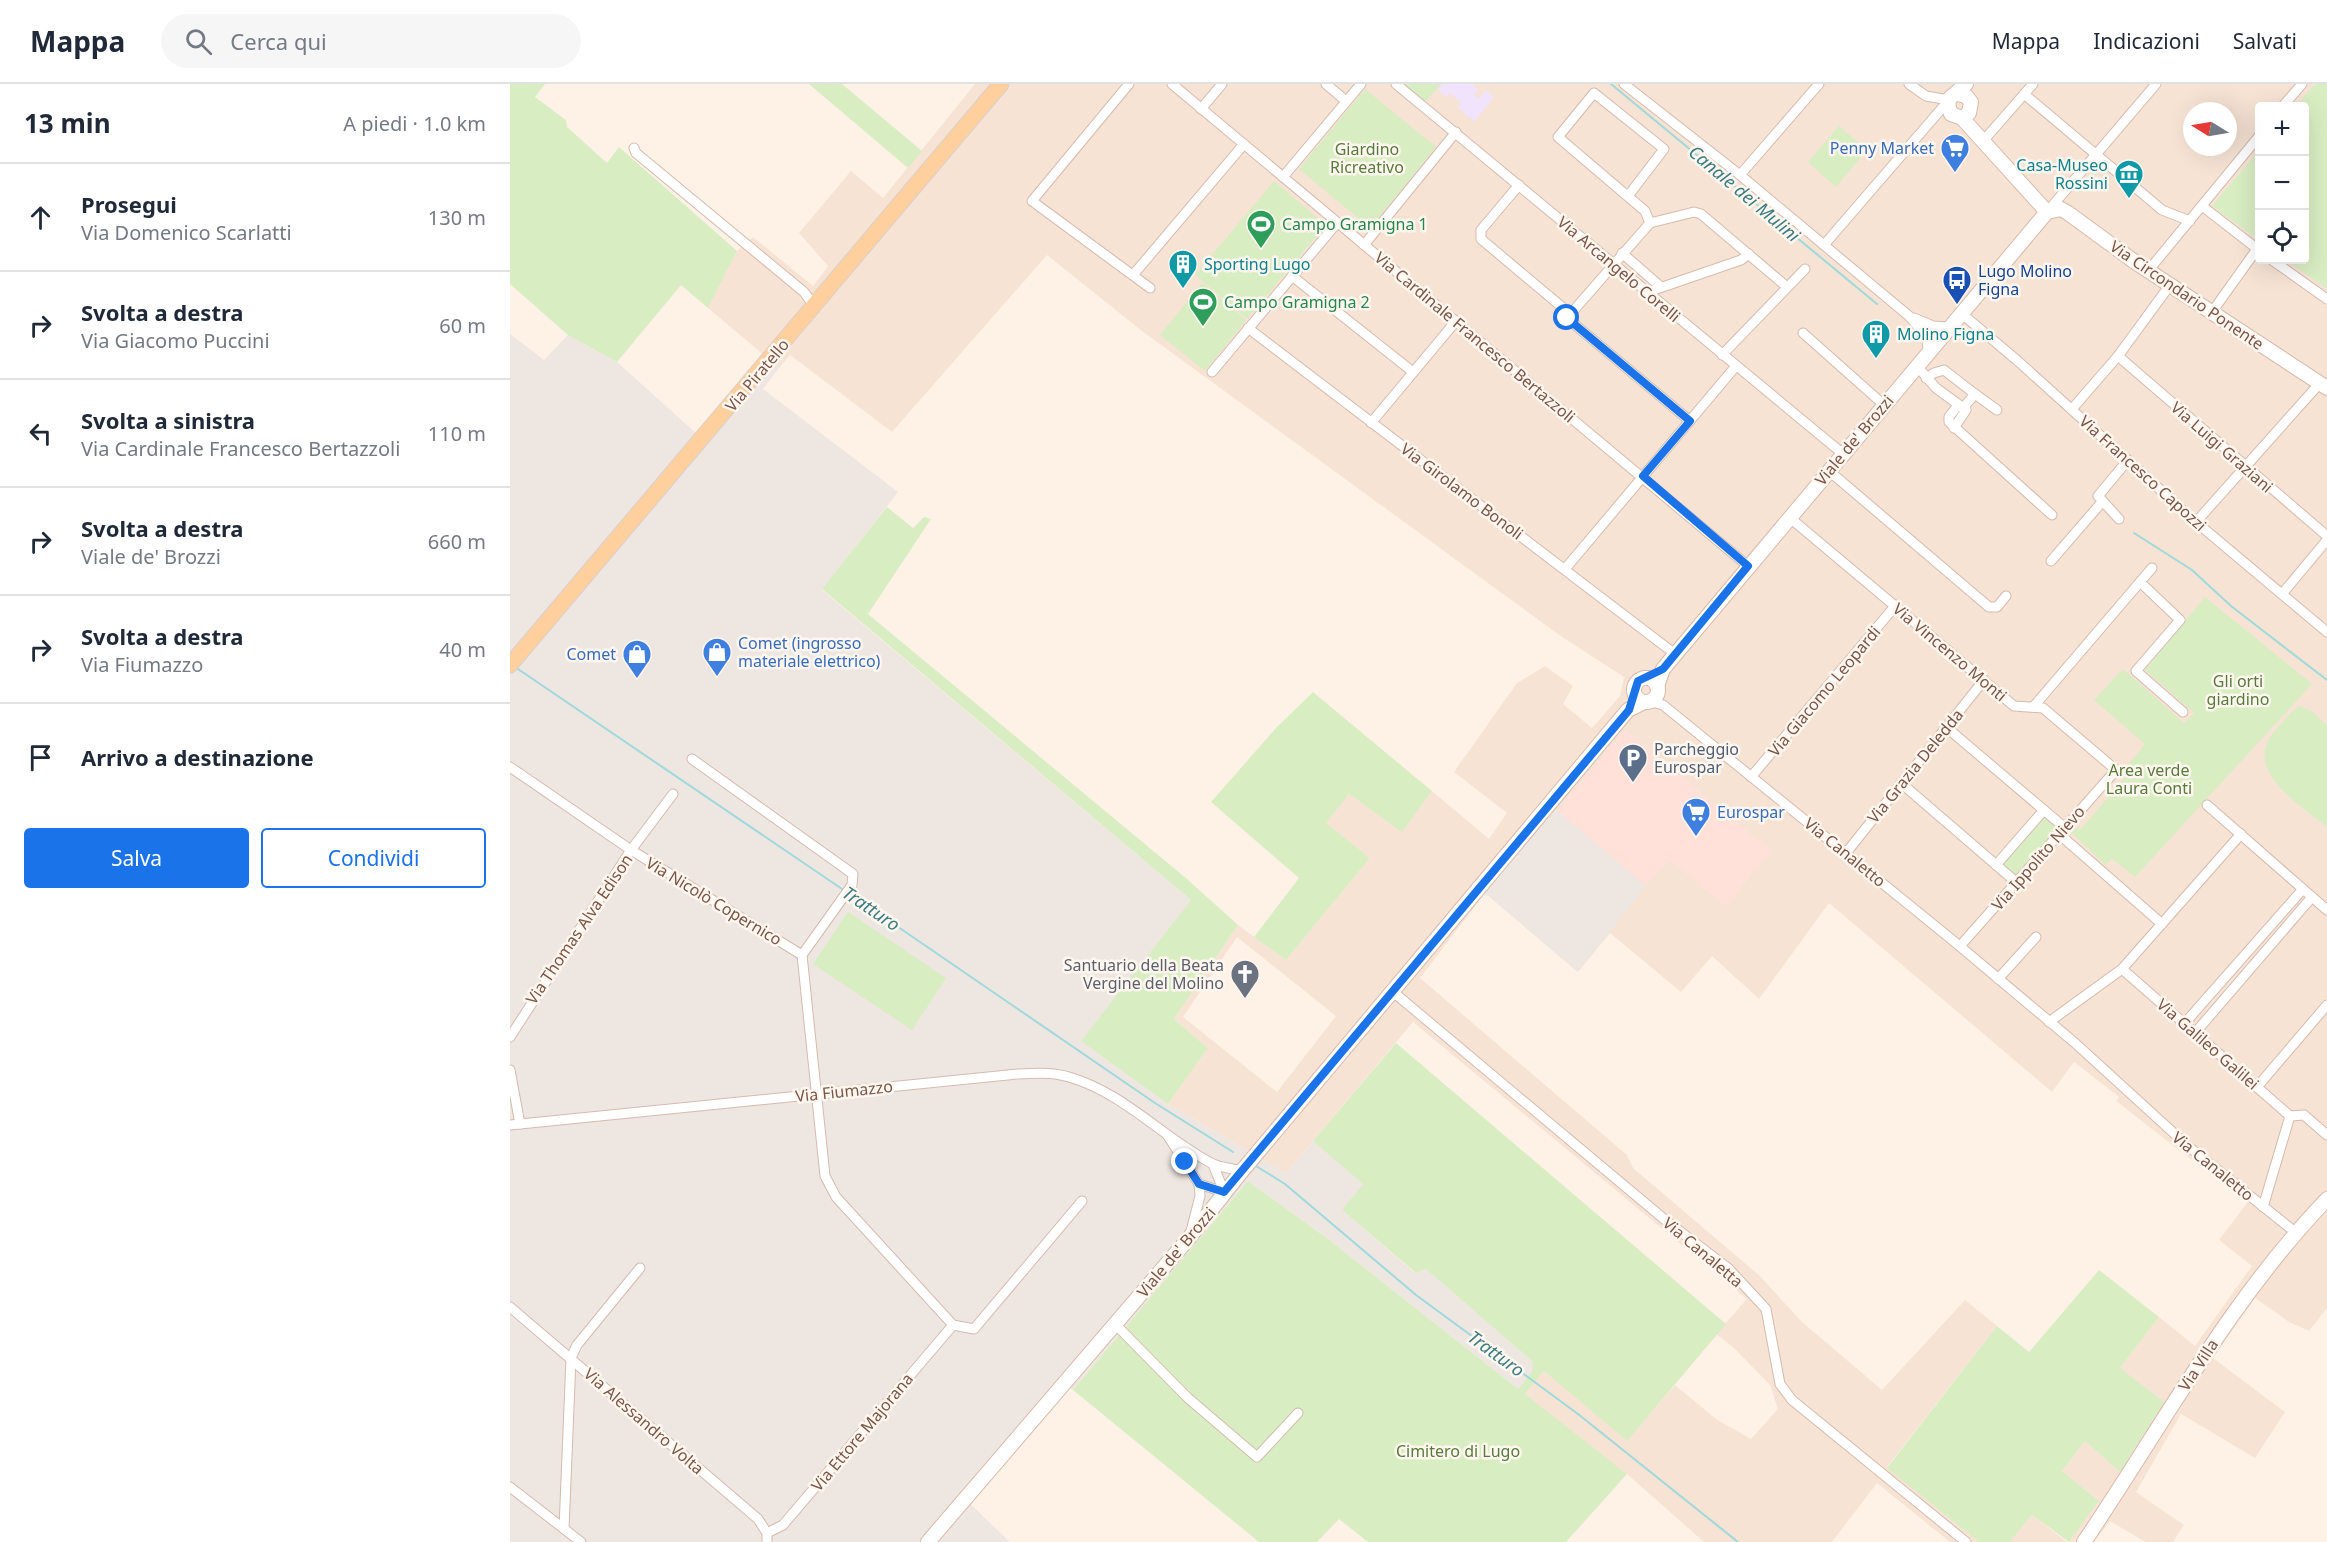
<!DOCTYPE html>
<html lang="it">
<meta charset="utf-8">
<style>
body{margin:0;font-family:"Noto Sans",sans-serif;background:#f6f6f7;color:#1f2937}
.controls{position:absolute;right:18px;top:18px;display:grid;overflow:hidden;border-radius:6px;box-shadow:0 6px 24px #0002}
.controls button{width:54px;height:54px;display:grid;place-items:center;padding:0;border:0;border-bottom:2px solid #e0e1e3;background:#fff;color:#1f2937;font:30px sans-serif}
.compass{position:absolute;left:1673px;top:18px;width:54px;height:54px;border-radius:50%;background:#fff;box-shadow:0 6px 24px #0002;rotate:281deg}
.stop{position:absolute;width:18px;height:18px;margin:-14px;border:4px solid #1a73e8;border-radius:50%;background:#fff}
.stop.end{background:#1a73e8;border-color:#fff;box-shadow:0 2px 6px #0008}
.list{margin:0;padding:0;list-style:none}
h2{display:flex;justify-content:space-between;align-items:center;height:78px;margin:0;padding:0 24px;font-size:26px}
h2 small{font-size:20px;font-weight:400;color:#747a83}
.list li{display:grid;grid-template-columns:39px 1fr auto;gap:18px;align-items:center;box-sizing:border-box;height:108px;padding:0 24px;border-top:2px solid #e0e1e3}
.list b{display:block;font-size:22px;white-space:nowrap}
.list p{margin:0;font-size:20px;white-space:nowrap;color:#747a83}
.list em{font-size:20px;font-style:normal;color:#747a83}
.actions{display:flex;gap:12px;padding:18px 24px}
.actions a{flex:1;padding:14px 0;border:2px solid #1a73e8;border-radius:6px;text-align:center;font-size:21px;color:#1a73e8}
.actions .main{background:#1a73e8;color:#fff}
.icon{flex:none;width:33px;height:33px;fill:none;stroke:currentColor;stroke-width:2;stroke-linecap:round;stroke-linejoin:round}
.map{position:relative;flex:none;width:1817px;height:1458px;overflow:hidden}
header{display:flex;align-items:center;gap:36px;box-sizing:border-box;height:84px;padding:0 30px;background:#fff;border-bottom:2px solid #e0e1e3}
header strong{font-size:28px}
nav{display:flex;gap:33px;margin-inline-start:auto;font-size:21px}
.search{width:420px;height:54px;background:#f6f6f7;display:flex;align-items:center;gap:15px;box-sizing:border-box;padding:0 21px;border-radius:33px;color:#747a83;font-size:22px}
main{display:flex}
aside{flex:1;background:#fff}
.map>svg:first-child{display:block}
.residential{fill:#f6e3d4;fill-rule:evenodd}
.commercial{fill:#ffe1da}
.industrial{fill:#eee6e1}
.education{fill:#f0e3fb}
.green{fill:#d9edc3}
.lines{fill:none;stroke-linecap:round;stroke-linejoin:round}
.stream{stroke:#9ed9dc;stroke-width:2}
.street-casing{stroke:#d4bbae;stroke-width:11}
.secondary-casing{stroke:#d7baaa;stroke-width:16}
.primary-casing{stroke:#dacfcc;stroke-width:17}
.street{stroke:#fff;stroke-width:9}
.secondary{stroke:#fff;stroke-width:14}
.primary{stroke:#ffd09d;stroke-width:15}
.route{stroke:#1a73e8;stroke-width:8}
.labels{text-anchor:middle;stroke-width:5;stroke-linejoin:round;paint-order:stroke}
.shop-label{font-size:16px;fill:#366cbe;stroke:#fff7ef;text-anchor:end}
.park-label{font-size:16px;fill:#567b3c;stroke:#fff7ef}
.culture-label{font-size:16px;fill:#0d838f;stroke:#fff7ef;text-anchor:start}
.leisure-label{font-size:16px;fill:#27864d;stroke:#fff7ef;text-anchor:start}
.street-label{font-size:16px;fill:#7a5548;stroke:#fff7ef}
.transit-label{font-size:16px;fill:#164399;stroke:#fff7ef;text-anchor:start}
.service-label{font-size:16px;fill:#4e5e75;stroke:#fff7ef;text-anchor:start}
.worship-label{font-size:16px;fill:#5b616d;stroke:#fff7ef;text-anchor:end}
.water-label{font-size:18px;font-style:italic;fill:#3a7c81;stroke:#fff7ef}
</style>
<header>
<strong>Mappa</strong>
<div class="search"><svg class="icon" aria-label="search" viewBox="0 0 24 24"><circle cx="10" cy="10" r="6"/><path d="M15 15l6 6"/></svg>Cerca qui</div>
<nav><a>Mappa</a><a>Indicazioni</a><a>Salvati</a></nav>
</header>
<main>
<aside>
<h2>13 min<small>A piedi · 1.0 km</small></h2>
<ul class="list">
<li><svg class="icon" aria-label="ahead" viewBox="0 0 24 24"><path d="M12 20V5M6 11l6-6 6 6"/></svg><div><b>Prosegui</b><p>Via Domenico Scarlatti</p></div><em>130 m</em></li>
<li><svg class="icon" aria-label="right" viewBox="0 0 24 24"><path d="M7 20v-9h11M14 6l5 5-5 5"/></svg><div><b>Svolta a destra</b><p>Via Giacomo Puccini</p></div><em>60 m</em></li>
<li><svg class="icon" aria-label="left" viewBox="0 0 24 24"><path d="M17 20v-9H6M10 6l-5 5 5 5"/></svg><div><b>Svolta a sinistra</b><p>Via Cardinale Francesco Bertazzoli</p></div><em>110 m</em></li>
<li><svg class="icon" aria-label="right" viewBox="0 0 24 24"><path d="M7 20v-9h11M14 6l5 5-5 5"/></svg><div><b>Svolta a destra</b><p>Viale de' Brozzi</p></div><em>660 m</em></li>
<li><svg class="icon" aria-label="right" viewBox="0 0 24 24"><path d="M7 20v-9h11M14 6l5 5-5 5"/></svg><div><b>Svolta a destra</b><p>Via Fiumazzo</p></div><em>40 m</em></li>
<li><svg class="icon" aria-label="arrive" viewBox="0 0 24 24"><path d="M6 21V4h12l-3 4 3 4H6"/></svg><div><b>Arrivo a destinazione</b></div></li>
</ul>
<div class="actions"><a class="main">Salva</a><a>Condividi</a></div>
</aside>
<div class="map">
<svg width="1817" height="1458" viewBox="0 0 1817 1458">
<rect width="100%" height="100%" fill="#fef2e7"/>
<g class="residential">
<path d="M465,0h1352v1224l-18,23 -20,-9 -34,-24 -42,60 72,54 -30,46 -74,-44 -45,78 48,33 -11,17h-28l-35,-21 -16,21h-25l30,-41 -37,-30 23,-30 35,31v-104l39,-51 36,29 57,-80 -33,-26 28,-37 -131,-102 3,-4 -45,-35 -22,30 -223,-189 -70,96 -47,-43 -31,36 -71,-59 -32,39 -93,-79 -65,85 207,177 6,13 127,108 41,45 81,69 83,-90 32,26 -110,141 92,75h-29l-73,-59 -45,59h-128l-77,-68 -103,-79 20,-24 83,69 48,-55 41,34 35,20 27,-30 -8,-24 -36,-37 -18,-14 31,-35 -334,-277 -127,151 -118,-69 40,-56 -34,-29 64,-94 48,35 84,-102 -45,-35 24,-29 53,37 30,-40 57,48 18,-26 -53,-41 63,-89 28,-17 28,20 -10,18 29,24 28,-32 4,-19 -62,-40 -420,-306 -95,-76 -155,177 -102,-77 -11,13 -71,-60 29,-57 16,-14 60,49 15,-20 -29,-33 52,-62 32,27zM1750,22h44v154h-44zM1682,27h36v36h-36zM727,853l99,79 -59,76 -94,-75z"/>
<polygon points="1522,1431 1557,1458 1500,1458"/>
</g>
<polygon class="commercial" points="1115,645 1261,767 1216,822 1159,776 1136,802 1047,726"/>
<g class="industrial">
<polygon points="0,250 34,276 58,251 107,278 187,350 257,272 269,284 253,305 388,408 312,506 681,816 572,957 658,1020 776,1089 803,1057 854,1100 832,1126 905,1189 916,1185 1023,1278 1023,1288 1008,1305 818,1155 738,1097 563,1306 555,1299 455,1415 500,1458 0,1458"/>
<polygon points="1045,725 1136,802 1068,888 975,809"/>
</g>
<polygon class="education" points="933,0 962,0 969,6 964,11 968,15 976,6 984,13 964,38 948,24 951,19 940,9 937,13 928,6"/>
<g class="green">
<polygon points="0,0 35,0 25,13 56,36 57,43 97,79 109,63 227,167 198,224 171,201 107,278 58,251 0,200"/>
<polygon points="299,0 332,0 412,67 398,84"/>
<polygon points="893,0 931,0 915,18"/>
<polygon points="1805,0 1817,0 1817,205 1776,176 1794,176 1794,22 1786,22"/>
<polygon points="855,5 926,63 860,144 789,85"/>
<polygon points="1329,42 1357,66 1326,103 1298,78"/>
<polygon points="1749,66 1749,156 1702,122"/>
<polygon points="764,97 816,141 737,235 685,191"/>
<polygon points="692,199 736,236 695,287 650,251"/>
<polygon points="377,423 403,444 414,433 421,435 358,530 677,795 728,841 664,935 698,964 658,1020 571,957 681,816 312,505"/>
<polygon points="1695,513 1802,600 1625,793 1602,775 1595,781 1561,748 1565,743 1570,746 1616,692 1612,688 1635,660 1584,616 1613,585 1674,639 1684,629 1635,586"/>
<polygon points="803,608 922,707 892,748 839,710 816,739 860,774 776,876 744,853 789,794 701,718 766,644"/>
<path d="M1790,622l11,5 16,14v102c-29,-24 -88,-58 -50,-99 7,-7 14,-18 23,-22z"/>
<polygon points="1534,728 1549,742 1505,793 1490,781"/>
<polygon points="338,828 436,894 402,946 303,880"/>
<polygon points="886,959 1216,1240 1117,1357 1034,1287 1015,1310 1117,1390 1056,1458 858,1458 829,1435 807,1458 749,1458 563,1306 738,1097 818,1155 1008,1305 1022,1288 1023,1278 916,1185 906,1189 832,1126 853,1100 803,1057"/>
<polygon points="1589,1186 1649,1233 1610,1284 1654,1318 1610,1388 1575,1357 1552,1387 1589,1417 1559,1458 1522,1431 1500,1458 1469,1458 1377,1384 1487,1242 1519,1268"/>
</g>
<g class="lines">
<g class="stream">
<polyline points="1101,0 1367,220"/>
<polyline points="1624,449 1682,486 1721,522 1817,596"/>
<polyline points="5,583 335,807"/>
<polyline points="340,810 645,1019 723,1068"/>
<polyline points="746,1082 775,1100 906,1211 1068,1330 1228,1458"/>
</g>
<g class="street-casing">
<g id="street">
<polyline points="619,0 522,117 640,204"/>
<polyline points="662,0 1238,482"/>
<polyline points="816,0 836,17"/>
<polyline points="886,0 1332,369"/>
<polyline points="1114,0 1230,91 1399,232 1417,253 1418,268"/>
<polyline points="1399,0 1416,12 1439,16"/>
<polyline points="1514,10 1639,115 1652,126 1680,137"/>
<polyline points="1773,22 1792,0"/>
<polyline points="691,25 712,0"/>
<polyline points="1474,56 1523,0"/>
<polyline points="124,64 126,69 294,208 305,223"/>
<polyline points="1230,91 1309,0"/>
<polyline points="773,93 851,0"/>
<polyline points="1009,101 971,146 971,155 1052,223 1057,234 1180,337"/>
<polyline points="1118,112 1154,65 1084,9 1048,53 1135,127 1140,139"/>
<polyline points="1692,122 1750,167"/>
<polyline points="1537,128 1646,0"/>
<polyline points="854,161 946,48"/>
<polyline points="1314,161 1439,16"/>
<polyline points="1112,169 1151,203"/>
<polyline points="1762,176 1817,215"/>
<polyline points="1638,187 1750,51"/>
<polyline points="623,191 734,60"/>
<polyline points="782,192 903,288"/>
<polyline points="1138,208 1231,176 1239,170"/>
<polyline points="1702,228 1747,165"/>
<polyline points="1451,229 1509,278 1686,438 1817,548"/>
<polyline points="1057,234 1140,139 1184,128 1191,130 1277,203"/>
<polyline points="1404,234 1423,242 1439,243"/>
<polyline points="738,244 1165,570"/>
<polyline points="1293,249 1374,321"/>
<polyline points="1212,271 1295,185"/>
<polyline points="1608,272 1817,452"/>
<polyline points="1407,282 1426,304 1456,326 1444,344"/>
<polyline points="702,288 827,139"/>
<polyline points="1416,294 1424,289 1434,286 1465,310 1453,324"/>
<polyline points="1465,310 1487,326"/>
<polyline points="1448,321 1439,333 1439,338 1542,431"/>
<polyline points="1562,325 1608,272 1660,201"/>
<polyline points="861,339 946,237"/>
<polyline points="1318,386 1479,523 1487,523 1496,512"/>
<polyline points="1279,433 1504,622 1533,624 1606,686 1450,862"/>
<polyline points="1609,435 1588,412 1618,376"/>
<polyline points="1686,438 1810,299"/>
<polyline points="1541,477 1592,418"/>
<polyline points="1055,485 1226,282"/>
<polyline points="1630,498 1670,536 1626,587 1673,628"/>
<polyline points="1772,510 1817,456"/>
<polyline points="1138,617 1153,621 1446,859 1565,959 1679,1063 1785,1148"/>
<polyline points="1524,622 1642,484"/>
<polyline points="1436,643 1555,744"/>
<polyline points="182,675 343,790 342,801 292,871"/>
<polyline points="0,683 121,766 292,871 315,1092 326,1113 443,1241 464,1245 572,1117"/>
<polyline points="1241,693 1386,521"/>
<polyline points="1391,699 1506,798"/>
<polyline points="1697,721 1817,826"/>
<polyline points="1549,750 1652,840"/>
<polyline points="1336,769 1474,596"/>
<polyline points="1486,781 1534,726"/>
<polyline points="1612,885 1780,1032 1753,1123"/>
<polyline points="1488,895 1526,853"/>
<polyline points="882,907 1154,1135 1218,1184 1256,1225 1270,1300 1282,1316 1456,1458"/>
<polyline points="1539,938 1612,885 1731,750"/>
<polyline points="1674,940 1793,805"/>
<polyline points="1685,949 1802,813"/>
<polyline points="0,953 121,766 163,710"/>
<polyline points="0,986 10,1040"/>
<polyline points="1747,1003 1817,921"/>
<polyline points="1780,1032 1794,1031 1817,1051"/>
<path d="M0,1041l508,-51c17,-1 34,-2 51,3 55,16 93,60 142,86 9,5 21,5 31,8"/>
<polyline points="658,1052 689,1100 714,1108 703,1080"/>
<polyline points="681,1147 690,1112 689,1100"/>
<polyline points="0,1223 248,1435 257,1449 257,1458"/>
<polyline points="605,1240 678,1314 747,1373 788,1329"/>
<polyline points="0,1403 71,1458"/>
<polyline points="54,1445 61,1274 67,1261 130,1184"/>
<polyline points="257,1449 273,1441 443,1241"/>
</g>
</g>
<g class="secondary-casing">
<g id="secondary">
<polyline points="1447,10 1456,12 1461,18 1459,29 1452,34 1441,30 1438,20 1440,14 1456,0"/>
<polyline points="1452,34 1537,128"/>
<polyline points="1537,128 1551,125 1558,129 1625,178 1817,304"/>
<circle cx="1136" cy="606" r="12"/>
<polyline points="1147,602 1153,585 1537,128"/>
<polyline points="418,1458 679,1154 732,1087 1118,626 1134,618"/>
<path d="M1574,1458c79,-117 145,-241 243,-343"/>
</g>
</g>
<g class="primary-casing">
<polyline id="primary" points="0,581 491,0"/>
</g>
<use href="#street" class="street"/>
<use href="#secondary" class="secondary"/>
<use href="#primary" class="primary"/>
</g>
<g class="lines">
<polyline class="route" points="675,1078 689,1100 714,1108 1119,626 1128,597 1153,585 1238,482 1133,392 1180,337 1057,234"/>
</g>
<defs>
<g id="supermarket-pin" transform="scale(1.5)"><path d="M0 17L-7.5 6A9.5 9.5 0 1 1 7.5 6Z" fill="#3f7fe0" stroke="#fff7ef"/><path d="M-6-5.5h2.5l.6 2H6L4.5 2H-2.5L-4.4-4H-6ZM-1.5 3.2a1.3 1.3 0 1 0 .1 0ZM3 3.2a1.3 1.3 0 1 0 .1 0Z" fill="#fff"/></g>
<g id="museum-pin" transform="scale(1.5)"><path d="M0 17L-7.5 6A9.5 9.5 0 1 1 7.5 6Z" fill="#0f9aa8" stroke="#fff7ef"/><path d="M0-6L6-3V-2H-6V-3ZM-5-1h2V3h-2ZM-1-1h2V3h-2ZM3-1h2V3H3ZM-6 4H6V6H-6Z" fill="#fff"/></g>
<g id="stadium-pin" transform="scale(1.5)"><path d="M0 17L-7.5 6A9.5 9.5 0 1 1 7.5 6Z" fill="#2e9e5b" stroke="#fff7ef"/><path d="M0-5a6.5 5 0 1 0 0 10a6.5 5 0 1 0 0-10ZM-3.5-1.8h7v3.6h-7Z" fill="#fff"/></g>
<g id="building-pin" transform="scale(1.5)"><path d="M0 17L-7.5 6A9.5 9.5 0 1 1 7.5 6Z" fill="#0f9aa8" stroke="#fff7ef"/><path d="M-4-6H4V6H1V3H-1V6H-4ZM-2.5-4.3h1.7v1.8h-1.7ZM.8-4.3h1.7v1.8H.8ZM-2.5-1h1.7V.8h-1.7ZM.8-1h1.7V.8H.8Z" fill="#fff"/></g>
<g id="bus-pin" transform="scale(1.5)"><path d="M0 17L-7.5 6A9.5 9.5 0 1 1 7.5 6Z" fill="#1a4fb4" stroke="#fff7ef"/><path d="M-5-6H5V4H4V6H2V4H-2V6H-4V4H-5ZM-3.5-4V0h7V-4ZM-3.5 1.2v1.5H-2V1.2ZM2 1.2v1.5H3.5V1.2Z" fill="#fff"/></g>
<g id="shop-pin" transform="scale(1.5)"><path d="M0 17L-7.5 6A9.5 9.5 0 1 1 7.5 6Z" fill="#3f7fe0" stroke="#fff7ef"/><path d="M-5-2.5h2.3a2.7 3.5 0 0 1 5.4 0H5L5.5 6h-11ZM-1.5-2.5h3a1.5 2.3 0 0 0-3 0Z" fill="#fff"/></g>
<g id="parking-pin" transform="scale(1.5)"><path d="M0 17L-7.5 6A9.5 9.5 0 1 1 7.5 6Z" fill="#5c6f8a" stroke="#fff7ef"/><path d="M-3.5-5.5H1a3.5 3.5 0 0 1 0 7H-1V5.5H-3.5ZM-1-3.4V-.6H.8a1.4 1.4 0 0 0 0-2.8Z" fill="#fff"/></g>
<g id="church-pin" transform="scale(1.5)"><path d="M0 17L-7.5 6A9.5 9.5 0 1 1 7.5 6Z" fill="#6b7280" stroke="#fff7ef"/><path d="M-1.2-6h2.4v3.5h3.3v2.4h-3.3V6h-2.4V-.1h-3.3v-2.4h3.3Z" fill="#fff"/></g>
</defs>
<g fill-rule="evenodd">
<use href="#supermarket-pin" x="1445" y="64"/>
<use href="#museum-pin" x="1619" y="90"/>
<use href="#stadium-pin" x="751" y="140"/>
<use href="#building-pin" x="673" y="180"/>
<use href="#bus-pin" x="1447" y="196"/>
<use href="#stadium-pin" x="693" y="218"/>
<use href="#building-pin" x="1366" y="250"/>
<use href="#shop-pin" x="207" y="568"/>
<use href="#shop-pin" x="127" y="570"/>
<use href="#parking-pin" x="1123" y="674"/>
<use href="#supermarket-pin" x="1186" y="728"/>
<use href="#church-pin" x="735" y="890"/>
</g>
<g class="labels">
<g class="shop-label">
<text x="1424" y="70">Penny Market</text>
<text x="228" y="565" text-anchor="start">Comet (ingrosso<tspan x="228" dy="18">materiale elettrico)</tspan></text>
<text x="106" y="576">Comet</text>
<text x="1207" y="734" text-anchor="start">Eurospar</text>
</g>
<g class="park-label">
<text x="857" y="71">Giardino<tspan x="857" dy="18">Ricreativo</tspan></text>
<text x="1728" y="603">Gli orti<tspan x="1728" dy="18">giardino</tspan></text>
<text x="1639" y="692">Area verde<tspan x="1639" dy="18">Laura Conti</tspan></text>
<text x="948" y="1373">Cimitero di Lugo</text>
</g>
<g class="culture-label">
<text x="1598" y="87" text-anchor="end">Casa-Museo<tspan x="1598" dy="18">Rossini</tspan></text>
<text x="694" y="186">Sporting Lugo</text>
<text x="1387" y="256">Molino Figna</text>
</g>
<g class="leisure-label">
<text x="772" y="146">Campo Gramigna 1</text>
<text x="714" y="224">Campo Gramigna 2</text>
</g>
<g class="street-label">
<text transform="translate(1109 185) rotate(40)" y="6">Via Arcangelo Corelli</text>
<text transform="translate(1677 211) rotate(34)" y="6">Via Circondario Ponente</text>
<text transform="translate(965 253) rotate(40)" y="6">Via Cardinale Francesco Bertazzoli</text>
<text transform="translate(247 291) rotate(-50)" y="6">Via Piratello</text>
<text transform="translate(1344 356) rotate(-50)" y="6">Viale de' Brozzi</text>
<text transform="translate(1712 363) rotate(41)" y="6">Via Luigi Graziani</text>
<text transform="translate(1633 389) rotate(42)" y="6">Via Francesco Capozzi</text>
<text transform="translate(952 407) rotate(37)" y="6">Via Girolamo Bonoli</text>
<text transform="translate(1440 568) rotate(40)" y="6">Via Vincenzo Monti</text>
<text transform="translate(1314 607) rotate(-50)" y="6">Via Giacomo Leopardi</text>
<text transform="translate(1405 682) rotate(-51)" y="6">Via Grazia Deledda</text>
<text transform="translate(1335 768) rotate(39)" y="6">Via Canaletto</text>
<text transform="translate(1528 774) rotate(-49)" y="6">Via Ippolito Nievo</text>
<text transform="translate(204 817) rotate(31)" y="6">Via Nicolò Copernico</text>
<text transform="translate(69 845) rotate(-56)" y="6">Via Thomas Alva Edison</text>
<text transform="translate(1698 960) rotate(41)" y="6">Via Galileo Galilei</text>
<text transform="translate(334 1007) rotate(-6)" y="6">Via Fiumazzo</text>
<text transform="translate(1703 1082) rotate(39)" y="6">Via Canaletto</text>
<text transform="translate(666 1168) rotate(-50)" y="6">Viale de' Brozzi</text>
<text transform="translate(1193 1168) rotate(40)" y="6">Via Canaletta</text>
<text transform="translate(1688 1281) rotate(-57)" y="6">Via Villa</text>
<text transform="translate(134 1337) rotate(41)" y="6">Via Alessandro Volta</text>
<text transform="translate(352 1348) rotate(-50)" y="6">Via Ettore Majorana</text>
</g>
<g class="transit-label">
<text x="1468" y="193">Lugo Molino<tspan x="1468" dy="18">Figna</tspan></text>
</g>
<g class="service-label">
<text x="1144" y="671">Parcheggio<tspan x="1144" dy="18">Eurospar</tspan></text>
</g>
<g class="worship-label">
<text x="714" y="887">Santuario della Beata<tspan x="714" dy="18">Vergine del Molino</tspan></text>
</g>
<g class="water-label">
<text transform="translate(1234 110) rotate(40)" y="6">Canale dei Mulini</text>
<text transform="translate(361 825) rotate(34)" y="6">Tratturo</text>
<text transform="translate(986 1270) rotate(36)" y="6">Tratturo</text>
</g>
</g>
</svg>
<div class="controls">
<button>+</button>
<button>−</button>
<button><svg class="icon" aria-label="locate" viewBox="0 0 24 24"><circle cx="12" cy="12" r="6"/><path d="M12 2v4M12 18v4M2 12h4M18 12h4"/></svg></button>
</div>
<svg class="compass" viewBox="-18 -18 36 36"><path d="M0-13l5 13h-10z" fill="#e53935"/><path d="M0 13l5-13h-10z" fill="#747a83"/></svg>
<div class="stop" style="left:1057px;top:234px"></div>
<div class="stop end" style="left:675px;top:1078px"></div>
</div>
</main>
